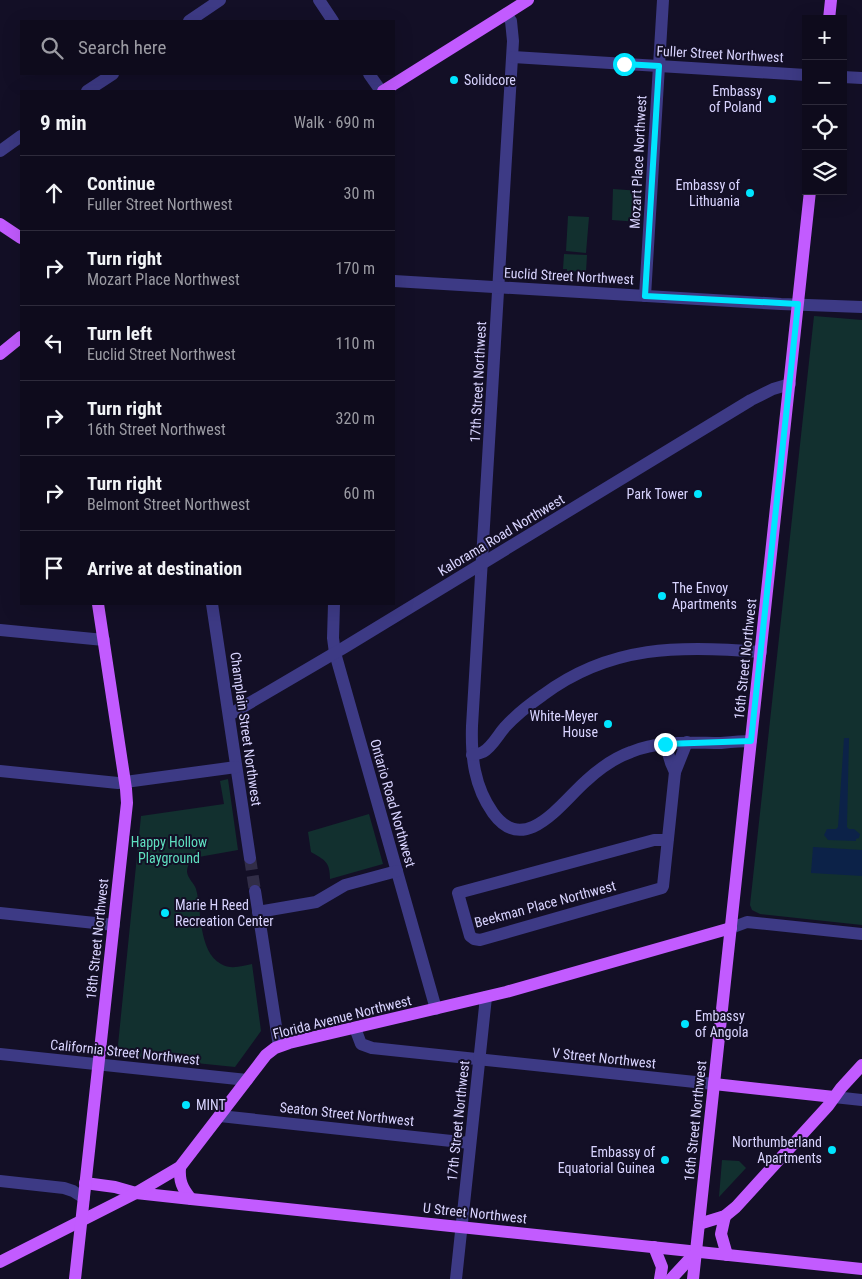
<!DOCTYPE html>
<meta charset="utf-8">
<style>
body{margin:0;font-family:"Roboto Condensed",sans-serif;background:#171425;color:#f1f3f6}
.controls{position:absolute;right:15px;top:15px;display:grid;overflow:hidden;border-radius:0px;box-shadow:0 5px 20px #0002}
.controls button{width:45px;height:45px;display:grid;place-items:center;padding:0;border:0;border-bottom:1px solid #2e2b3b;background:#0e0b1c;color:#f1f3f6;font:25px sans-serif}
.stop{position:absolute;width:15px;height:15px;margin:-11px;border:4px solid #00e5ff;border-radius:50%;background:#fff}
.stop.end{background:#00e5ff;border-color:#fff;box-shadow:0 1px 5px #0008}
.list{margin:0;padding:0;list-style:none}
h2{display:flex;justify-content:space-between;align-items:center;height:65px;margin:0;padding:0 20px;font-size:21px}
h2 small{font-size:16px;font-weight:400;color:#9b9ba3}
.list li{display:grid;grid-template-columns:32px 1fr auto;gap:15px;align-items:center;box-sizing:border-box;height:75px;padding:0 20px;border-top:1px solid #2e2b3b}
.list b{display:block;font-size:19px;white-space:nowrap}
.list p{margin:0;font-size:16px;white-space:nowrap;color:#9b9ba3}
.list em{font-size:16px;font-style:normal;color:#9b9ba3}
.icon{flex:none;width:28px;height:28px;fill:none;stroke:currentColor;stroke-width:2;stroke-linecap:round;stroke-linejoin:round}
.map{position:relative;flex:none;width:862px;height:1279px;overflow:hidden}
.search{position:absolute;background:#0e0b1c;box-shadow:0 5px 20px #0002;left:20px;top:20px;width:375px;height:55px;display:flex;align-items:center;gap:12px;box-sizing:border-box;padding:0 18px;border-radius:0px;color:#9b9ba3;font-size:19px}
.panel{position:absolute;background:#0e0b1c;box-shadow:0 5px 20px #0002;left:20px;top:90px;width:375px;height:515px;border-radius:0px}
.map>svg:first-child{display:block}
.green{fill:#12302f}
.water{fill:#0c2248}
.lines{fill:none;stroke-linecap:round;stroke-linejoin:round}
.minor-tunnel{stroke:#312d47;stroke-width:12;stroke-dasharray:12 6;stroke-linecap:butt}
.minor{stroke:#3d3a85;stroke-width:12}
.major{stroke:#c25bff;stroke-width:12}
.route{stroke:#00e5ff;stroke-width:6}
.poi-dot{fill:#00e5ff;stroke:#130f26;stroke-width:2}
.labels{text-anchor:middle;stroke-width:4;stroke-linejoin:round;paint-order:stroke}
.street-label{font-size:14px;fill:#d9d4ff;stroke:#130f26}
.poi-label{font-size:14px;fill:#d9d4ff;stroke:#130f26;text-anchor:end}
.park-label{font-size:14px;fill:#5fe0c0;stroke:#130f26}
</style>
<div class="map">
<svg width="862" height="1279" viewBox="0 0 862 1279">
<rect width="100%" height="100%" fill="#130f26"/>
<g class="green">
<polygon points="613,189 641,191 639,222 612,220"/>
<polygon points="568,216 589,217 586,253 566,251"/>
<polygon points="564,254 587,255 586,272 567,271 567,269 563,269"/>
<polygon points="814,316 862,320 862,925 760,914 752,910 750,905"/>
<path d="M228,779l10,71 -45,8c-3,4 -6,8 -6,14 1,7 7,11 9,17 6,22 2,62 25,75 10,6 21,2 31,0l9,67 -26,36 -118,-12 24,-239 83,-12 -4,-23z"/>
<path d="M369,814l14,50 -53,15c0,-17 -5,-19 -19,-27l-3,-20z"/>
<polygon points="722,1160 739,1161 746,1168 719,1197"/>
</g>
<g class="water">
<polygon points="844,738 849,738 847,827 849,829 854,829 860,834 859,838 856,839 856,841 828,840 824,835 827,829 836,829 838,827"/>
<polygon points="813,847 862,850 862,876 811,873"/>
</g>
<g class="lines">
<polyline class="minor-tunnel" points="250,858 255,891"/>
<g class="minor">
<polyline points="319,0 333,21"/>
<path d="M506,14l5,7 2,20 -41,685c-1,31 2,60 21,87 32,44 68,-10 93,-32 13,-12 28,-23 45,-29 29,-12 59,-9 90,-9 10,-1 20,-2 30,-2"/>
<polyline points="189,21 220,0"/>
<polyline points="513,57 806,75"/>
<polyline points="369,74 381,91"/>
<polyline points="843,77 862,78"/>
<polyline points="87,91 113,74"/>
<polyline points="0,151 21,136"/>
<polyline points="394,281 781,304 862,307"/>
<polyline points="645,296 663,0"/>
<polyline points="212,604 250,858"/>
<polyline points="334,604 333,638 335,653 436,1009"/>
<polyline points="0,630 104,640"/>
<polyline points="229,715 345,647 751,400 773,389 790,384"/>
<polyline points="665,743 671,763 675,772"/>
<path d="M472,755c4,-1 7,-1 11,-3 9,-5 15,-17 22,-25 11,-12 25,-23 38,-32 67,-50 138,-50 218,-43"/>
<polyline points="0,771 118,783 236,767"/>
<polyline points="668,840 654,840 458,893 470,936 474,939 480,940 662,888 663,886 675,772 687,742"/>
<polyline points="255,891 279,1046"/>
<polyline points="258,912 316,902 345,885 397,871"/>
<polyline points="0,913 114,925"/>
<polyline points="731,928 747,922 862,934"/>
<polyline points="355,1028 361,1044 372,1048 714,1084"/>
<polyline points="0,1054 247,1080"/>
<polyline points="834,1097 862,1100"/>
<polyline points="220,1116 470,1143"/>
<polyline points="0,1181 64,1188 73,1191 84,1198"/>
<polyline points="456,1279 486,997"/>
</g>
<g class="major">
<polyline points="829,19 831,0"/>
<polyline points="383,91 528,0"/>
<polyline points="0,224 21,238"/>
<polyline points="0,354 21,337"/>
<polyline points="714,1084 834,1097"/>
<path d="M180,1167c-1,14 2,21 11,32"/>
<polyline points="85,1183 115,1187 136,1193 191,1199 862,1269"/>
<polyline points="725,1216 721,1234 727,1255"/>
<polyline points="699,1224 725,1216 736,1207 828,1106 841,1088 862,1065"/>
<polyline points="654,1247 662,1267 660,1279"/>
<polyline points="0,1262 136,1193 180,1167 266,1055 275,1048 289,1043 506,992 731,928"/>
<polyline points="75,1279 127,803 126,789 98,604"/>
<polyline points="671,1279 696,1252"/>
<polyline points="693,1279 810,191"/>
</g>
</g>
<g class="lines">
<polyline class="route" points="624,64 659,66 645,296 798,304 751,741 665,744"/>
</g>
<g class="poi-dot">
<circle cx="454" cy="80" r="5"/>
<circle cx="772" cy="99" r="5"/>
<circle cx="750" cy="193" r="5"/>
<circle cx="698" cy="494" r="5"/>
<circle cx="662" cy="596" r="5"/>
<circle cx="608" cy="724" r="5"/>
<circle cx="165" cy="913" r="5"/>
<circle cx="685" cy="1024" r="5"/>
<circle cx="186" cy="1105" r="5"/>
<circle cx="832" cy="1150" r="5"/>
<circle cx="665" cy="1160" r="5"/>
</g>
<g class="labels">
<g class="street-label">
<text transform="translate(720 54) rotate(3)" y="5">Fuller Street Northwest</text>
<text transform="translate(638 162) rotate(-87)" y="5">Mozart Place Northwest</text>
<text transform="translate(569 276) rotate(3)" y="5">Euclid Street Northwest</text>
<text transform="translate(478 382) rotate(-87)" y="5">17th Street Northwest</text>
<text transform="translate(501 535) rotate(-31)" y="5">Kalorama Road Northwest</text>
<text transform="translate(745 659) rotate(-84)" y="5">16th Street Northwest</text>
<text transform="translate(246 729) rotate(82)" y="5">Champlain Street Northwest</text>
<text transform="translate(393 803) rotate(74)" y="5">Ontario Road Northwest</text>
<text transform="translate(545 904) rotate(-15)" y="5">Beekman Place Northwest</text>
<text transform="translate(97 939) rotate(-84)" y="5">18th Street Northwest</text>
<text transform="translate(342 1017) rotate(-14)" y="5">Florida Avenue Northwest</text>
<text transform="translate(125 1052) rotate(6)" y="5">California Street Northwest</text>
<text transform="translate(604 1058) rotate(6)" y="5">V Street Northwest</text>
<text transform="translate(347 1114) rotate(6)" y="5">Seaton Street Northwest</text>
<text transform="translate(458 1121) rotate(-84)" y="5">17th Street Northwest</text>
<text transform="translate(695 1121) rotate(-84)" y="5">16th Street Northwest</text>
<text transform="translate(475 1213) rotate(6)" y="5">U Street Northwest</text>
</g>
<g class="poi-label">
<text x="464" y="85" text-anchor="start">Solidcore</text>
<text x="762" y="96">Embassy<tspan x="762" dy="16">of Poland</tspan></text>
<text x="740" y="190">Embassy of<tspan x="740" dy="16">Lithuania</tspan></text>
<text x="688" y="499">Park Tower</text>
<text x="672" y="593" text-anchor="start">The Envoy<tspan x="672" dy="16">Apartments</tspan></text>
<text x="598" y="721">White-Meyer<tspan x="598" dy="16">House</tspan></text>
<text x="175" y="910" text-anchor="start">Marie H Reed<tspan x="175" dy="16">Recreation Center</tspan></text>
<text x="695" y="1021" text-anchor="start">Embassy<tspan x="695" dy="16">of Angola</tspan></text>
<text x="196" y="1110" text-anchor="start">MINT</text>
<text x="822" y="1147">Northumberland<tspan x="822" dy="16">Apartments</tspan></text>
<text x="655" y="1157">Embassy of<tspan x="655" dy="16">Equatorial Guinea</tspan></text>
</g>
<g class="park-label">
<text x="169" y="847">Happy Hollow<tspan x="169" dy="16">Playground</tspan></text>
</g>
</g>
</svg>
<div class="controls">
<button>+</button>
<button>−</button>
<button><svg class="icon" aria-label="locate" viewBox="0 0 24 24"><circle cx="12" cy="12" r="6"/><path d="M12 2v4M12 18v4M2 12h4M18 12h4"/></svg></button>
<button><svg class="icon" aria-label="layers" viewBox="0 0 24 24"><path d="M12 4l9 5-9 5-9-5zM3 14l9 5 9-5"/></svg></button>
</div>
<div class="stop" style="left:624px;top:64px"></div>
<div class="stop end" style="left:665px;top:744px"></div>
<div class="search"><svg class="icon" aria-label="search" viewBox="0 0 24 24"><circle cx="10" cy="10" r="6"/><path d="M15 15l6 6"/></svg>Search here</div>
<section class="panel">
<h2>9 min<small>Walk · 690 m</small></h2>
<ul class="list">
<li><svg class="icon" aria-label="ahead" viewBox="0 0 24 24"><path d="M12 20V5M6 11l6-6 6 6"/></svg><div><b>Continue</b><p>Fuller Street Northwest</p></div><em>30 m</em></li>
<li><svg class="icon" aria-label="right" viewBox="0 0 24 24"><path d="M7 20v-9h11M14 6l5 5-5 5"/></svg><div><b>Turn right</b><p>Mozart Place Northwest</p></div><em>170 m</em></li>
<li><svg class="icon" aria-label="left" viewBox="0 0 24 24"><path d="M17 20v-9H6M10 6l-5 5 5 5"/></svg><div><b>Turn left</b><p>Euclid Street Northwest</p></div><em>110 m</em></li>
<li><svg class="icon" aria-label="right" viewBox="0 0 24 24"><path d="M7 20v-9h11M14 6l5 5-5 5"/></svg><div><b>Turn right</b><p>16th Street Northwest</p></div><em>320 m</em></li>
<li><svg class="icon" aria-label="right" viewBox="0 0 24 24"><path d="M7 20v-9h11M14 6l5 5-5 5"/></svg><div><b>Turn right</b><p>Belmont Street Northwest</p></div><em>60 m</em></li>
<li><svg class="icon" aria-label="arrive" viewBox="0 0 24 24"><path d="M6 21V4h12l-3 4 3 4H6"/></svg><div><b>Arrive at destination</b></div></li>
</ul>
</section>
</div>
